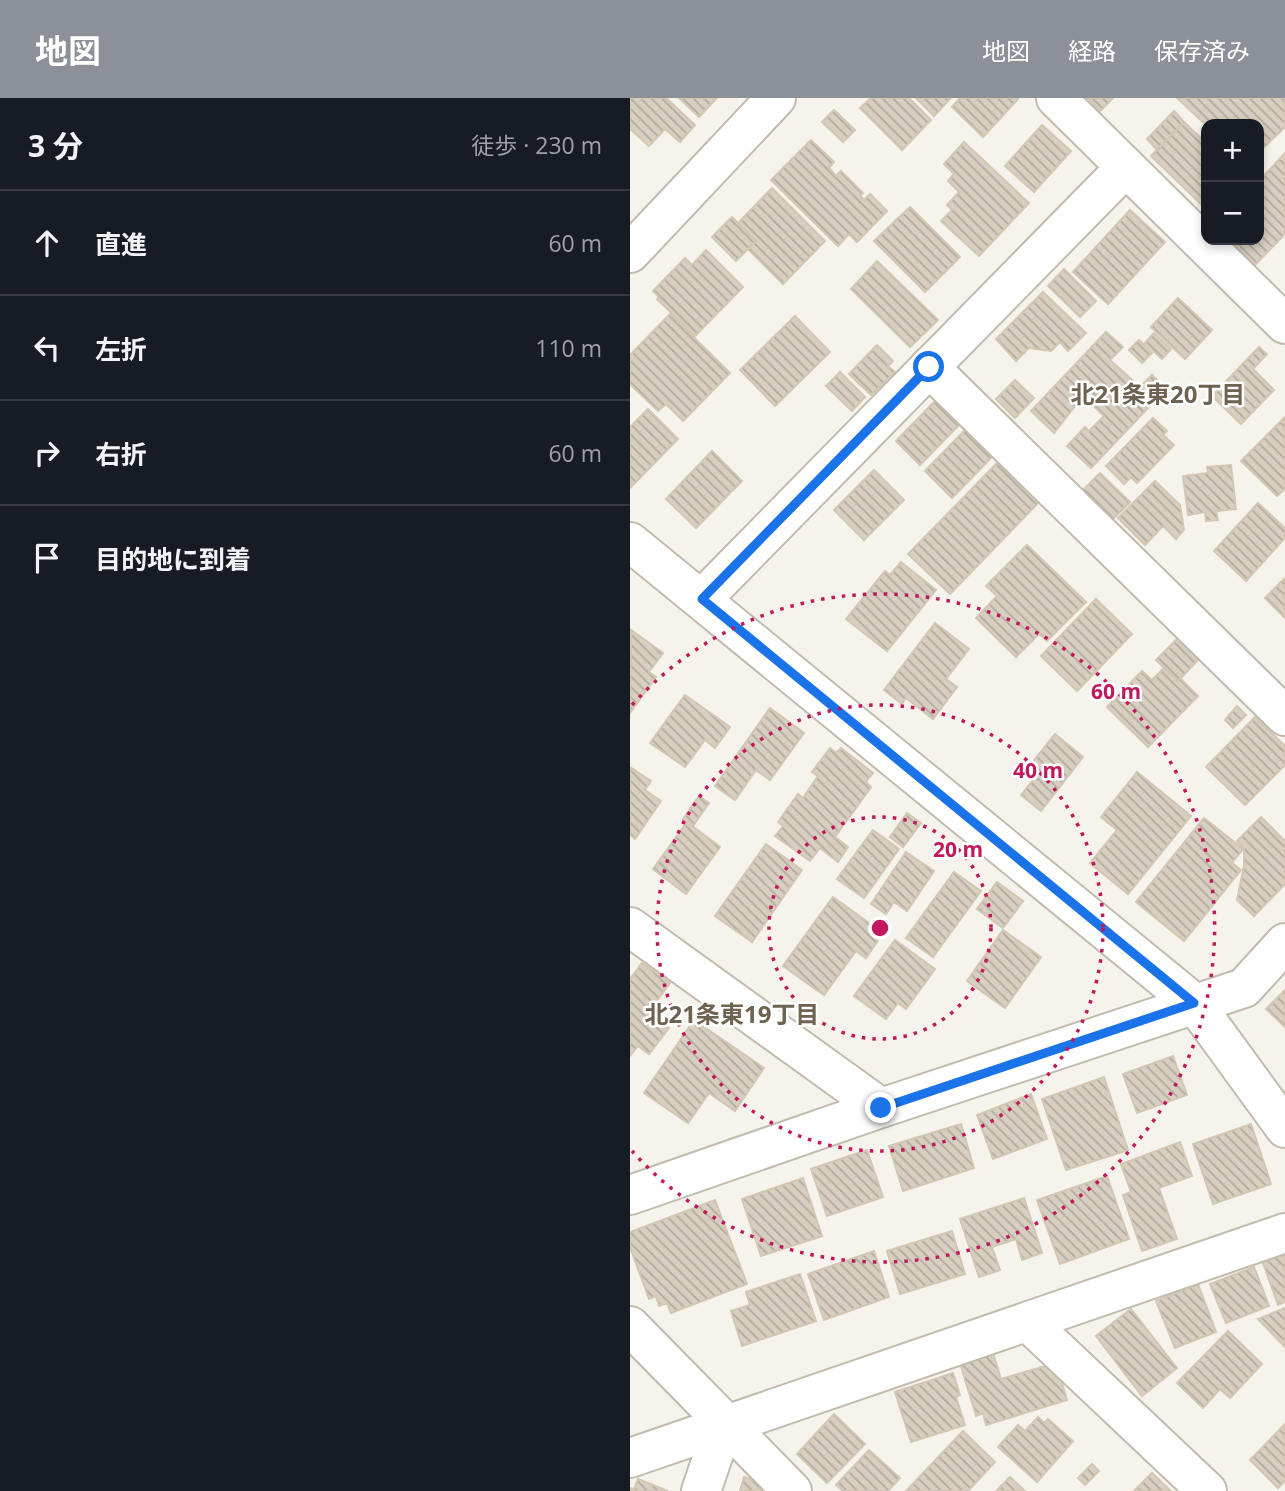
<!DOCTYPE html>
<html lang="ja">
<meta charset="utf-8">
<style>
body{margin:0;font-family:"Open Sans","Noto Sans JP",sans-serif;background:#20242c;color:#f1f3f6}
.controls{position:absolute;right:21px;top:21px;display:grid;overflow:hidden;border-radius:14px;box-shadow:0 4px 10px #0003}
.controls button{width:63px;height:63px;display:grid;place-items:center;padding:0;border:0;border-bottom:2px solid #363941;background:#171b24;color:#f1f3f6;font:35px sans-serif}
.stop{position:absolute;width:21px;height:21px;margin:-16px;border:5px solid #1a73e8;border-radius:50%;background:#fff}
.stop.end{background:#1a73e8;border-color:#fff;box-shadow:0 2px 7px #0008}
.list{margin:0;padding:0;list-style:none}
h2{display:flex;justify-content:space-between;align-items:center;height:91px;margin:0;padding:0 28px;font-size:30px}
h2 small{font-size:23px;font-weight:400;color:#9ea1a6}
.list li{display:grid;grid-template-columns:46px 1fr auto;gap:21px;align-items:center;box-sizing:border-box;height:105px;padding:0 28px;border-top:2px solid #363941}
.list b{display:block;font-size:26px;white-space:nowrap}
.list em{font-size:23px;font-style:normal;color:#9ea1a6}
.icon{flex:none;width:38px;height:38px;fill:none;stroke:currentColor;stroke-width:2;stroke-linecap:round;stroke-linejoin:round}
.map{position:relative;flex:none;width:655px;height:1393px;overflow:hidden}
header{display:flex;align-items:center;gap:42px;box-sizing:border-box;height:98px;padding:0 35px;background:#8c9099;color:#fff}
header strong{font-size:33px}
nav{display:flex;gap:38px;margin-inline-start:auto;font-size:24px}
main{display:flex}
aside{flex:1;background:#171b24}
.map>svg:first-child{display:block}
.building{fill:url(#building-back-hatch);stroke:#d3c7b4;stroke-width:2}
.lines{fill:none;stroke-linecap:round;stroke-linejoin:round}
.minor-casing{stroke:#c2bbae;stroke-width:42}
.minor{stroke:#fff;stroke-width:38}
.route{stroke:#1a73e8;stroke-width:9}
.ring{fill:none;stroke:#c2185b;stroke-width:3.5;stroke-dasharray:3.5 7}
.labels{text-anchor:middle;stroke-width:5;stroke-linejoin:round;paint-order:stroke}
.neighbourhood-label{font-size:24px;font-weight:bold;fill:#6e6250;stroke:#fff}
.centre{fill:#c2185b;stroke:#fff;stroke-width:3.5}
.ring-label{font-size:21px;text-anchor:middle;font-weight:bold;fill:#c2185b;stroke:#fff;stroke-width:5;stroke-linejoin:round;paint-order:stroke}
</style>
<header>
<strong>地図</strong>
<nav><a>地図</a><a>経路</a><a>保存済み</a></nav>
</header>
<main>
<aside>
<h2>3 分<small>徒歩 · 230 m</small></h2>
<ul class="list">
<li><svg class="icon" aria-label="ahead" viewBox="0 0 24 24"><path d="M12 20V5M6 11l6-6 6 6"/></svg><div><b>直進</b></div><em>60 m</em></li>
<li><svg class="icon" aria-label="left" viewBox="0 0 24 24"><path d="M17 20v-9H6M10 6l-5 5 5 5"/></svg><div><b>左折</b></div><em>110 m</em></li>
<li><svg class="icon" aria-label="right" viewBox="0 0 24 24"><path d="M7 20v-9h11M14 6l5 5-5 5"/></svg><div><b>右折</b></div><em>60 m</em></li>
<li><svg class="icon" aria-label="arrive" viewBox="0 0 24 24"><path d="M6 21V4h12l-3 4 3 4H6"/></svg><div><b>目的地に到着</b></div></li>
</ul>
</aside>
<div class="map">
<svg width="655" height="1393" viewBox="0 0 655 1393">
<defs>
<pattern id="building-back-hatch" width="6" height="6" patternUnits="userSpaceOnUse" patternTransform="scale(1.75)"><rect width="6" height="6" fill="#d8cfc1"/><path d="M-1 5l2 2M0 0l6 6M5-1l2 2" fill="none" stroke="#b1aa9e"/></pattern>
</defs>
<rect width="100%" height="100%" fill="#f6f3ec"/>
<g class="building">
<polygon points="0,0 36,0 65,27 50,44 35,31 19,48 0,31"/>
<polygon points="49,0 87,0 69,19"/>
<polygon points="241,0 279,0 301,22 272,52 230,10"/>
<polygon points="286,0 321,0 304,18"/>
<polygon points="330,0 387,0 388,1 353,39 322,9"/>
<polygon points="457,0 483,0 470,13"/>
<polygon points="547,0 655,0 655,29 629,54 629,26 576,27"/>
<polygon points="204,12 225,32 213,44 192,24"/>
<polygon points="544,13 554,24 527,52 517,41"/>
<polygon points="554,24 576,45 576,111 521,58"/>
<polygon points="412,27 441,53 404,94 375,68"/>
<polygon points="181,42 204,64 199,70 206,78 211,73 233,95 230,98 234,102 240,96 257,113 227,144 219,136 208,148 141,82"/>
<polygon points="334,44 399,105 349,158 311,123 322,112 317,107 329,94 318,83 324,76 314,66"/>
<polygon points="655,55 655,136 625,167 599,142 629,142 629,83"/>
<polygon points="142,90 195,143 153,186 118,151 126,143 108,125"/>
<polygon points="280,109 330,159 295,194 244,143"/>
<polygon points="500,112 535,144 478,206 443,174"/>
<polygon points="102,119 126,143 106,163 82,139"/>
<polygon points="76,152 113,189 65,238 27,201 29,199 23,193 55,160 62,167"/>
<polygon points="247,163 308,222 280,249 221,191"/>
<polygon points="434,171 466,203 450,219 418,188"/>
<polygon points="413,194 456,235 438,253 430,244 421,253 399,250 386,263 366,241"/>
<polygon points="548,200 582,232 555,261 521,229"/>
<polygon points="40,216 100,275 53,323 36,306 28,313 0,286 0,257"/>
<polygon points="165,218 200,254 145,308 110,272"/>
<polygon points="476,234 493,249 480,262 510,289 522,277 536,291 461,370 437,348 455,329 459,333 474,318 453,298 424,335 401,313"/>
<polygon points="524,235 541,251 532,261 515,245"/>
<polygon points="509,242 522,255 512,265 499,252"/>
<polygon points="247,247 263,263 258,268 265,274 241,297 219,276"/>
<polygon points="629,249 637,256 623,271 644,292 611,326 582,298"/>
<polygon points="210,274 235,299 222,313 196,288"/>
<polygon points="385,282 404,300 385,320 366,301"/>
<polygon points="307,301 331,325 290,367 266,343"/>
<polygon points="18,311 48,341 0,390 0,329"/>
<polygon points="655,319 655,391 647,398 611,363"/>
<polygon points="523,320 537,333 533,337 544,347 507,385 501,379 494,386 476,368"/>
<polygon points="336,331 363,358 322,400 295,373"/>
<polygon points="82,353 112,383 66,430 36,401"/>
<polygon points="370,362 411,402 320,496 278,456"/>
<polygon points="601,367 606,411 586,413 588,422 576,423 575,414 558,417 553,378 578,375 577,369"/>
<polygon points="244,372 274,402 234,442 204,412"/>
<polygon points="470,375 500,404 480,424 451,394"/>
<polygon points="525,383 550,407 554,432 546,441 533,428 515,447 488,420"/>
<polygon points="628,405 655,430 655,440 616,483 584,453"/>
<polygon points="397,447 456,504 417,543 409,536 386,559 346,520 367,498 356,488"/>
<polygon points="271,464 306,492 257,553 216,521 255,473 260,477"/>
<polygon points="655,480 655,520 635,500"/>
<polygon points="466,501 502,536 447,593 411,558"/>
<polygon points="305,525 339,551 316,581 327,589 303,621 276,600 272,606 254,592"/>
<polygon points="1,532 33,555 19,574 26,579 0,615"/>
<polygon points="548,540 570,560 548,583 526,562"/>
<polygon points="534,570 548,583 550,580 568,598 518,649 477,609 512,573 522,582"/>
<polygon points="55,597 100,629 85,650 75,642 55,669 20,645"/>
<polygon points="607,608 616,617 603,630 595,622"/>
<polygon points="140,610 174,635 140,682 126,672 105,702 85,688"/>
<polygon points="625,619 655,648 655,667 615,707 576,669"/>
<polygon points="425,636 453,659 411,713 391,697 403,682 394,675"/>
<polygon points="200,650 206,655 211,650 243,675 236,684 241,689 205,739 218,749 208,764 190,750 180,763 145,738 153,728 148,724 168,696 173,700 188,678 182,674"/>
<polygon points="0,669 21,683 15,692 31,703 5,741 0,737"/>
<polygon points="507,674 561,718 498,796 460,765 487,732 471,719"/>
<polygon points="69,698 79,705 63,728 53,721"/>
<polygon points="277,715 291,725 273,749 260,739"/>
<polygon points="631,719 655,743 655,786 624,818 607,802 614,768 614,750 607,743"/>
<polygon points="574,720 613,751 602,765 611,772 554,843 506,804"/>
<polygon points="57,724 90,749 56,796 23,771"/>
<polygon points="243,732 269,751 234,800 207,781"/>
<polygon points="136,746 172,772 122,844 85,818"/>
<polygon points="276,754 304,773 277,813 264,804 256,816 241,806"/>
<polygon points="324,774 351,793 303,859 276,840"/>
<polygon points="367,784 393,803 373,830 347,811"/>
<polygon points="203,799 253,835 236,860 226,853 194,897 153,868"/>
<polygon points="373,832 411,859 375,910 337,883"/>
<polygon points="265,842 305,871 276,911 268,905 256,921 224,898"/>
<polygon points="12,865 40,885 27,903 36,910 27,921 39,930 19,956 8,948 0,958 0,881"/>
<polygon points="655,892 655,929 636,911"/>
<polygon points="64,922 134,970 105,1013 79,995 58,1025 14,995"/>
<polygon points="543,958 557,997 507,1015 493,976"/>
<polygon points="474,979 498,1052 436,1072 412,1001"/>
<polygon points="401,996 417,1041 363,1061 347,1017"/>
<polygon points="331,1026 344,1070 273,1093 259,1048"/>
<polygon points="621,1026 641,1086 583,1106 563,1046"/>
<polygon points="550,1044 562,1078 529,1090 547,1141 512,1153 493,1097 501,1094 491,1066"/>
<polygon points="237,1052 253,1099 197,1118 181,1071"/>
<polygon points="477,1078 499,1141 430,1166 407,1102"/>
<polygon points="173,1080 192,1138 131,1158 112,1101"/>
<polygon points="394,1100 412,1155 392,1162 386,1141 362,1149 370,1172 349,1179 330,1121"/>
<polygon points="85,1102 117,1186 41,1215 37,1205 29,1208 26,1198 19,1201 0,1149 0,1134"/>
<polygon points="322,1133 335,1176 270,1196 257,1153"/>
<polygon points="244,1153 259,1199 194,1222 178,1176"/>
<polygon points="655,1154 655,1204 648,1207 632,1162"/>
<polygon points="624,1169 639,1208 596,1225 580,1186"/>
<polygon points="170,1176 186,1223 112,1248 101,1213 120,1207 116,1194"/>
<polygon points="568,1186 586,1234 545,1250 526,1203"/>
<polygon points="655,1210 655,1249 628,1221"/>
<polygon points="501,1211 547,1270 512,1298 466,1238"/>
<polygon points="598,1233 632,1266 600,1300 590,1291 573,1310 547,1285"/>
<polygon points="363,1255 371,1281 426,1265 437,1302 356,1327 353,1315 346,1318 330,1265"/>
<polygon points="323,1275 330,1297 326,1299 335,1327 281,1344 265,1294"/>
<polygon points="204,1316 235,1346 197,1385 167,1356"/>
<polygon points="408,1319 414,1325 418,1321 443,1343 407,1384 368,1349 388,1327 395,1333"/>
<polygon points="655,1326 655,1383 648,1390 620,1362"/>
<polygon points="333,1333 365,1364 338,1393 276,1393"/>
<polygon points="239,1352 270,1380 258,1393 213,1393 206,1387"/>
<polygon points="462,1366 469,1373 455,1387 448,1380"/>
<polygon points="522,1375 541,1393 504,1393"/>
<polygon points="114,1379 143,1389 141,1393 110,1393"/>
<polygon points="380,1379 395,1393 366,1393"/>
<polygon points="8,1381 38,1393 0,1393 0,1390 4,1391"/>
</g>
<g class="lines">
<g class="minor-casing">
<g id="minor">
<polyline points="426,0 655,226"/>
<polyline points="0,155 146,0"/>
<polyline points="299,269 655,618"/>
<polyline points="0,444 564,905 655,1030"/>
<polyline points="72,501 496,69"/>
<polyline points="0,829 251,1010"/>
<polyline points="0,1097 251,1010 614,890 655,845"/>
<polyline points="399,1225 577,1393"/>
<polyline points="0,1228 162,1393"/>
<polyline points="0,1360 655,1135"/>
<polyline points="71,1393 94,1326"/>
</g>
</g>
<use href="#minor" class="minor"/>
</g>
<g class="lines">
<polyline class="route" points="251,1010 564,905 72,501 299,269"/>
</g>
<g class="ring">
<circle cx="250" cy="830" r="111"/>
<circle cx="250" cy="830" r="223"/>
<path d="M2 607A334 334 0 1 1 2 1053"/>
</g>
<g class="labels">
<g class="neighbourhood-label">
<text x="528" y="305">北21条東20丁目</text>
<text x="102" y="925">北21条東19丁目</text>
</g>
</g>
<circle cx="250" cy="830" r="10" class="centre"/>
<g class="ring-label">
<text x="486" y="601">60 m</text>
<text x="408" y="680">40 m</text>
<text x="328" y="759">20 m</text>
</g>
</svg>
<div class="controls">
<button>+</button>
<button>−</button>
</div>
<div class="stop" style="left:299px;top:269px"></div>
<div class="stop end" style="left:251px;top:1010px"></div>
</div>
</main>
